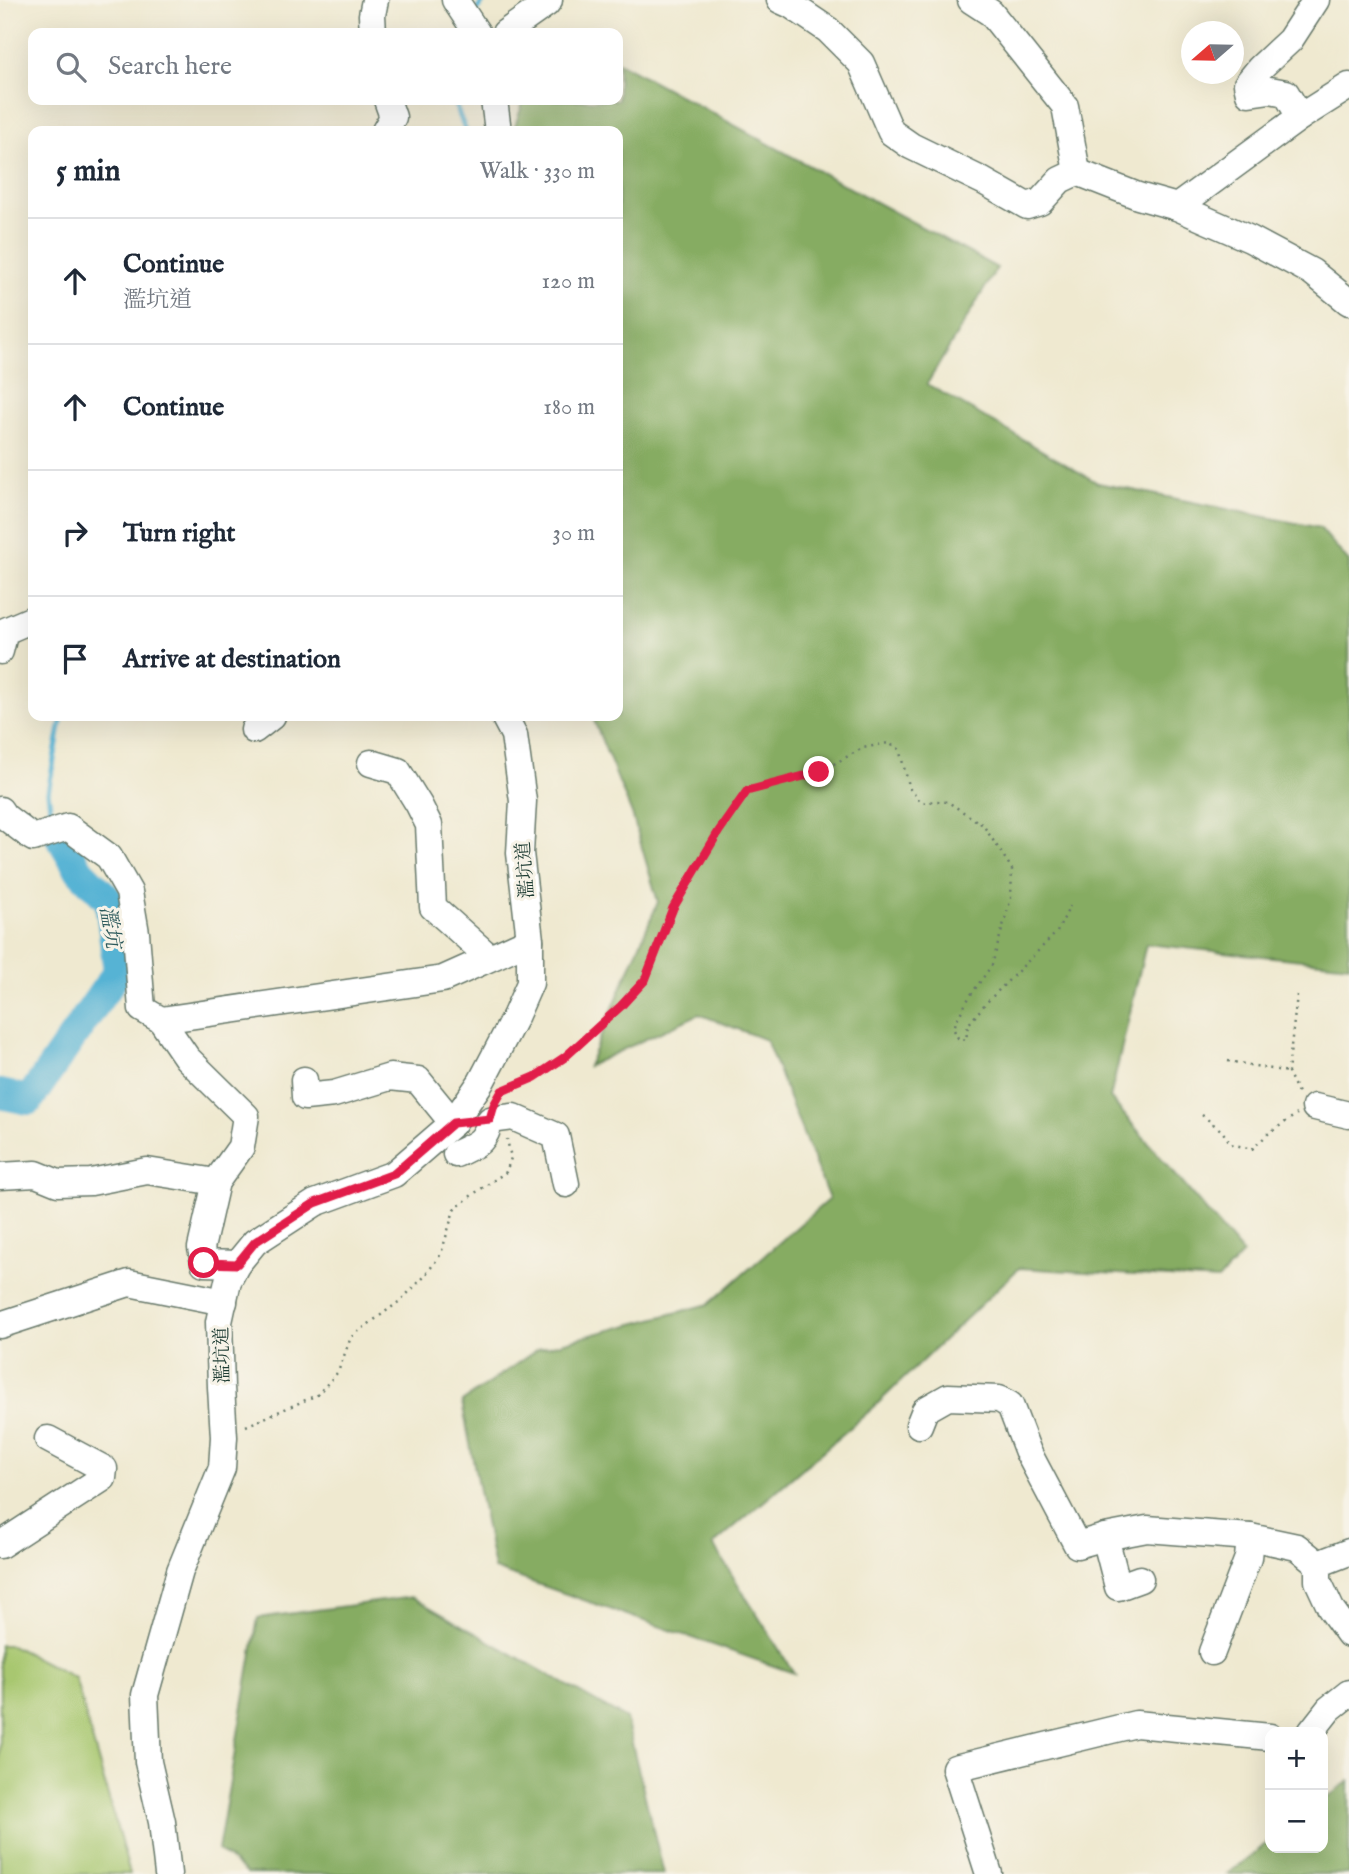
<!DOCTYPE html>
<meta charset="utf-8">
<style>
body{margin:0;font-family:"IM FELL English","Noto Serif TC",serif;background:#f2f2f3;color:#1f2937}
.controls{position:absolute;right:21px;bottom:21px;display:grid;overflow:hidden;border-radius:14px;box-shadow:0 7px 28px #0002}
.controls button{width:63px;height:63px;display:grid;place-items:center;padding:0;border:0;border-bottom:2px solid #e0e1e3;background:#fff;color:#1f2937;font:35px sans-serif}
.compass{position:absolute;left:1181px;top:21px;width:63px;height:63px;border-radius:50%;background:#fff;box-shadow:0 7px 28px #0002;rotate:250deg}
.stop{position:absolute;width:21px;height:21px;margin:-16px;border:5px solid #e11d48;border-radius:50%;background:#fff}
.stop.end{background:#e11d48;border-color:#fff;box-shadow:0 2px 7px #0008}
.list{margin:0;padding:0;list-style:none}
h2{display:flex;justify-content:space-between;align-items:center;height:91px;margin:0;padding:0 28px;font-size:30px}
h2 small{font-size:23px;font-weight:400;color:#747a83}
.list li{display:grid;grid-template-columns:46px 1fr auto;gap:21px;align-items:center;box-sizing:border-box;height:126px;padding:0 28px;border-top:2px solid #e0e1e3}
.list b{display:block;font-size:26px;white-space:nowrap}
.list p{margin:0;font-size:23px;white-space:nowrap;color:#747a83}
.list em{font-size:23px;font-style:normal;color:#747a83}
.icon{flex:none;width:38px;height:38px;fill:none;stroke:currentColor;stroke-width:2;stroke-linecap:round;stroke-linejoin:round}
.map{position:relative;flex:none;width:1349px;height:1874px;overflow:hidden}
.search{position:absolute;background:#fff;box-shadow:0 7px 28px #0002;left:28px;top:28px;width:595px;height:77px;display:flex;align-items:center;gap:18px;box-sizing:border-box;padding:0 24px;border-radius:14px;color:#747a83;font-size:26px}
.panel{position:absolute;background:#fff;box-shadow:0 7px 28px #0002;left:28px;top:126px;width:595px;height:595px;border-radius:14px}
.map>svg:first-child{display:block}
.green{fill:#a8c76f;stroke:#648252;stroke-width:2}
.forest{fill:#86ac62;stroke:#52744b;stroke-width:2}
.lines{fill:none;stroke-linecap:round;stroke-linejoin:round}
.stream{stroke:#56b3d4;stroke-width:5}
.river{stroke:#56b3d4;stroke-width:30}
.minor-casing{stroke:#68796b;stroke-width:29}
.path{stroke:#68796b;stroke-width:2.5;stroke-dasharray:2 5;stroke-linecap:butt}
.minor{stroke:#fff;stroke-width:26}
.route{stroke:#e11d48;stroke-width:9}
.labels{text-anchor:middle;stroke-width:6;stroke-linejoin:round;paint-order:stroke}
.street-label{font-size:19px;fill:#1f3d34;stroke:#f7f3e8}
.water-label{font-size:21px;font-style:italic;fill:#2d5a5c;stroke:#f7f3e8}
</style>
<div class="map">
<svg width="1349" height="1874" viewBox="0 0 1349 1874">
<rect width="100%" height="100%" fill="#f7f3e8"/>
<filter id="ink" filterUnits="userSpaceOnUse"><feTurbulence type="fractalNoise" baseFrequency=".0143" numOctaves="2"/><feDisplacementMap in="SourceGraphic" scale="14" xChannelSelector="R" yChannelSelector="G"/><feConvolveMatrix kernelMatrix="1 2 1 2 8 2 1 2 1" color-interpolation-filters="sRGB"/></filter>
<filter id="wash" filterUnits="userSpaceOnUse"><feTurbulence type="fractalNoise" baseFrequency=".00686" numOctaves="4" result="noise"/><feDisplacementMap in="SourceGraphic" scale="28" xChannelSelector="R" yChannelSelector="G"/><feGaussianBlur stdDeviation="1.57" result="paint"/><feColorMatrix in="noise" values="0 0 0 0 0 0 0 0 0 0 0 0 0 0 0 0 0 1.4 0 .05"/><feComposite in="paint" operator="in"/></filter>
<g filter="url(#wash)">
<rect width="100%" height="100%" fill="#efe9d0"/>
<polygon class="green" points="0,1645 11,1645 75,1678 130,1874 0,1874"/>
<g class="forest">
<polygon points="618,62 997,268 927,384 1098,483 1320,528 1349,562 1349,965 1146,944 1110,1098 1243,1254 1218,1280 1019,1268 873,1408 713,1545 794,1673 494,1569 462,1402 538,1349 709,1304 829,1199 766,1040 699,1014 588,1066 658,902 632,814 592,716 618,716 618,131 513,131 524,100 618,100"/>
<polygon points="412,1597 626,1719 664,1874 247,1874 218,1850 258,1618"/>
<polygon points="1349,1781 1349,1874 1227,1874 1270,1841 1270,1848 1323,1848 1323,1801"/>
</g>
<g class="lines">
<g class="stream">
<polyline points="474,15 484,0"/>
<polyline points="453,100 466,131"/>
<polyline points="52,823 48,792 62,716"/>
</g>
<polyline class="river" points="0,1094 29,1100 118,971 109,900 80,871 52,823"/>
</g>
</g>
<g filter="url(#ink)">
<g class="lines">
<g class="minor-casing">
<g id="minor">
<polyline points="455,0 477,33"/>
<polyline points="780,0 791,5 828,30 861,63 891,132 911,146 983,181 1027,206 1040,202 1060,180 1077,172 1138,196 1177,207 1250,239 1312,272 1349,302"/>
<polyline points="971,0 991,13 1065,106 1077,172"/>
<polyline points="373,33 372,15 375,0"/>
<polyline points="505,33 546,4 549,0"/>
<polyline points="494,100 498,131"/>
<polyline points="1300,117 1286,93 1270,90 1249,93 1247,84 1260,68 1290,40 1316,0"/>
<polyline points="385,131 393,117 387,100"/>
<polyline points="1177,207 1300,117 1349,86"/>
<polyline points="0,651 5,631 33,619"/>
<polyline points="254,730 272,716"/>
<polyline points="371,763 398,771 419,805 429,825 433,907 489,957"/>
<polyline points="0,810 4,816 33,838 68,827 109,857 129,892 136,933 142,1009 161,1020 187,1058 246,1116 241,1147 216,1182 201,1248 204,1263 237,1264"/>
<polyline points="161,1020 443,979 530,940"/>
<polyline points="304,1080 305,1097 334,1094 390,1077 418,1080 453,1123"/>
<polyline points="1315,1107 1349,1115"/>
<path d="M456,1154c21,-10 29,-11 34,-34l23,-3 43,19 10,48"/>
<polyline points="0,1176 36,1174 58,1183 91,1182 147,1171 216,1182"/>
<polyline points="0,1325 129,1283 224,1302"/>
<polyline points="919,1425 925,1410 948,1397 999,1399 1010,1405 1028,1452 1077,1545 1105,1537 1147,1529 1250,1537 1297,1547 1318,1564"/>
<polyline points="1105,1537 1118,1587 1140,1579"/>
<polyline points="0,1545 103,1478 104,1469 48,1439"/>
<polyline points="1349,1552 1318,1564 1318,1581 1331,1609 1349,1634"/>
<polyline points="1212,1652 1248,1558 1250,1537"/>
<polyline points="1311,1732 1329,1709 1349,1693"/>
<polyline points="168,1874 162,1822 148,1762 145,1695 180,1571 222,1468 224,1437 221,1387 219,1322 228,1281 237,1264 255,1242 315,1203 394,1174 453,1123 481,1082 515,1017 530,983 530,940 520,853 523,801 514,735 504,716"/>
<polyline points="989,1874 955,1768 1136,1724 1270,1737"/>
</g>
</g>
<g class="path">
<polyline points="1297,995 1288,1072 1299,1095"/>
<polyline points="1228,1061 1288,1072"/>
<polyline points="502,1091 535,1078 565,1057 621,1006 645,980 673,908 719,831 747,791 819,772 863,748 888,743 899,749 910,789 922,803 936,801 948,802 983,825 1012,869 1011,898 992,965 970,996 956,1021 954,1030 958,1038 966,1040 968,1025 985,1004 1057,932 1070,906"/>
<polyline points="1202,1115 1222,1131 1231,1144 1252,1149 1268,1134 1297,1114"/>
<polyline points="246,1426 317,1395 338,1372 351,1337 400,1301 424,1277 441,1254 454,1210 472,1195 506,1172 511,1158 507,1139"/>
</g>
<use href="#minor" class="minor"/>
</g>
</g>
<g class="lines" filter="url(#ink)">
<polyline class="route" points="204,1263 237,1264 255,1242 315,1203 394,1174 453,1123 490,1119 494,1105 502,1091 535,1077 565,1057 621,1006 645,980 673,908 719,831 747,791 819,772"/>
</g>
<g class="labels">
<g class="street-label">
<text transform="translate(524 870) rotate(-94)" y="7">濫坑道</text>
<text transform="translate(221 1355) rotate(-91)" y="7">濫坑道</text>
</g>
<g class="water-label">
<text transform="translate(111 927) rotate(80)" y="7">濫坑</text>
</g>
</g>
</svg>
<div class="controls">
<button>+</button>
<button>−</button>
</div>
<svg class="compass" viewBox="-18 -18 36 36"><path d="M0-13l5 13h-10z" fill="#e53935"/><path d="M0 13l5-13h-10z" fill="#747a83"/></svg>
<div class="stop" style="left:204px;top:1263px"></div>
<div class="stop end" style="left:819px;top:772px"></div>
<div class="search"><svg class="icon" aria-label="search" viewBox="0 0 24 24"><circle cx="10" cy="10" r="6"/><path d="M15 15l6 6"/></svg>Search here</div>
<section class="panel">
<h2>5 min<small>Walk · 330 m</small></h2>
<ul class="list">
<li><svg class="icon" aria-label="ahead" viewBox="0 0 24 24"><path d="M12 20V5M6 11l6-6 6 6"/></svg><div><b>Continue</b><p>濫坑道</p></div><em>120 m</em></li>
<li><svg class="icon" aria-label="ahead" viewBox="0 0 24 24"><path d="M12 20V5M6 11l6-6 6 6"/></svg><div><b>Continue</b></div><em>180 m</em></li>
<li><svg class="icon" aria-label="right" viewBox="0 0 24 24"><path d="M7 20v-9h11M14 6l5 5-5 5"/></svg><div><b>Turn right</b></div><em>30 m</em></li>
<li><svg class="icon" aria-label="arrive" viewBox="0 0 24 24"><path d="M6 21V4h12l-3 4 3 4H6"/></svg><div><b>Arrive at destination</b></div></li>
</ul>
</section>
</div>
